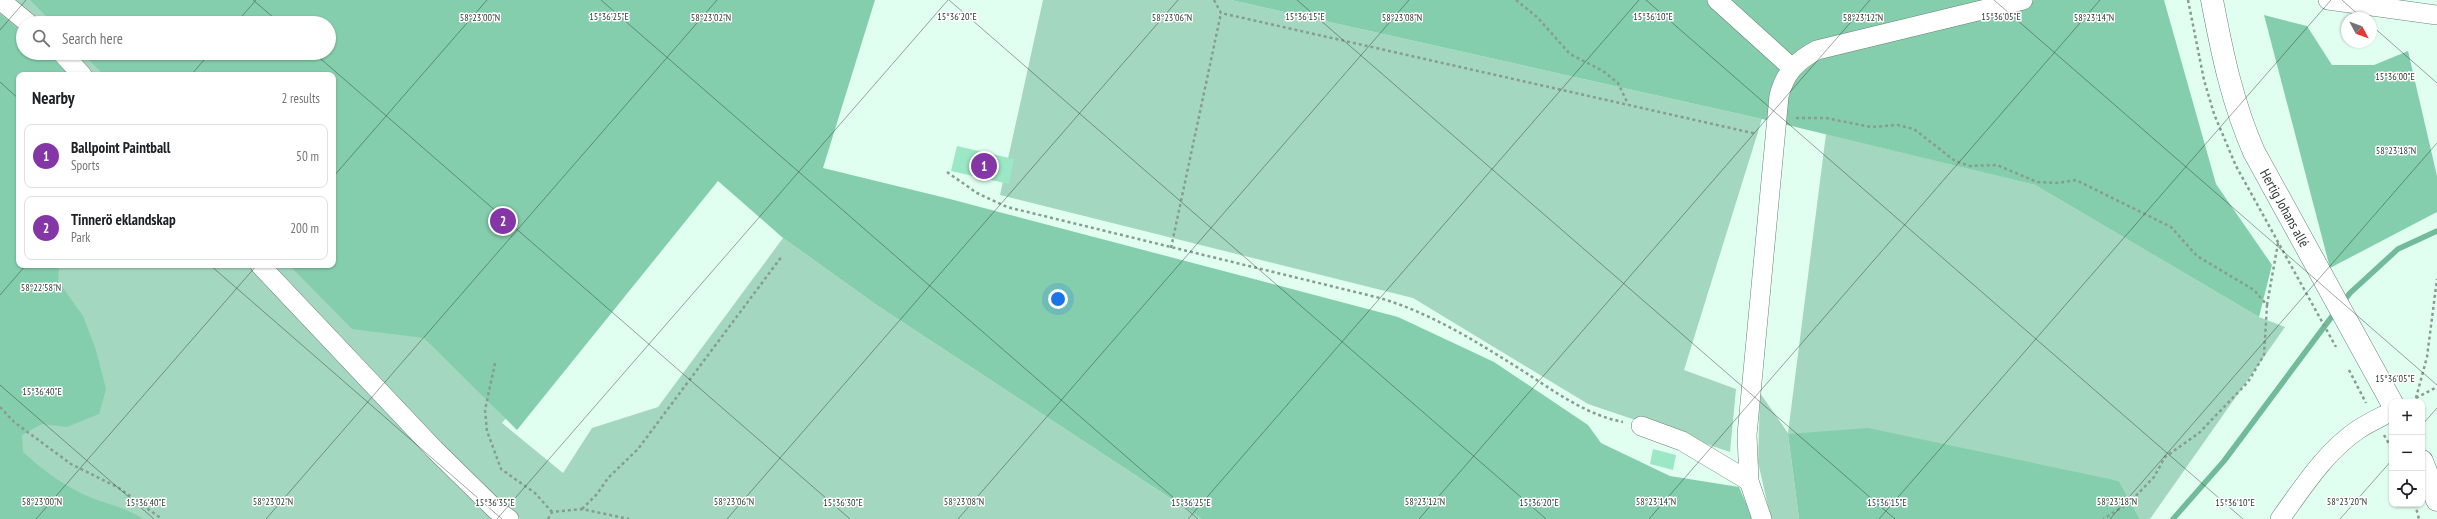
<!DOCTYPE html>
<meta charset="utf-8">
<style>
body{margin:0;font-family:"PT Sans Narrow",sans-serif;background:#f6f6f6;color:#202124}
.controls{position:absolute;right:12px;bottom:12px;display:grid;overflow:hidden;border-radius:8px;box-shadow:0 1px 3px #0004}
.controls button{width:36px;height:36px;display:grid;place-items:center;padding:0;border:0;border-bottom:1px solid #e0e0e0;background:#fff;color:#202124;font:20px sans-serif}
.compass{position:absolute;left:2341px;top:12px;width:36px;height:36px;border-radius:50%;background:#fff;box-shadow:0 1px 3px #0004;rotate:131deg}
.you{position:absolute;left:1058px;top:299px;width:14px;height:14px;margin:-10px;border:3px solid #fff;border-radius:50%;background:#1a73e8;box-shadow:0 0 0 6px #1a73e833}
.badge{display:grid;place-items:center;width:26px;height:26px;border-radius:50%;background:#8536a6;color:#fff;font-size:13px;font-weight:700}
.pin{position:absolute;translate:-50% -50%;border:2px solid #fff;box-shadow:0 1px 4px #0006}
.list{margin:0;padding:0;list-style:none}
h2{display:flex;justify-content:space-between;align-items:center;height:52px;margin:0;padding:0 16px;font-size:17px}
h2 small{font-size:13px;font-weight:400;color:#757577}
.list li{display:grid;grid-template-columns:26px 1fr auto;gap:12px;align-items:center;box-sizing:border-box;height:64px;margin:0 8px 8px;padding:0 8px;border:1px solid #e0e0e0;border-radius:8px}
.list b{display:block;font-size:15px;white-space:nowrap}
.list p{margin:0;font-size:13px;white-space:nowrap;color:#757577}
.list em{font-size:13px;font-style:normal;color:#757577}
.icon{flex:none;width:22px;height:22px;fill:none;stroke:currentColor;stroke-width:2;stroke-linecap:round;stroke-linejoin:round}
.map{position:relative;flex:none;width:2437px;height:519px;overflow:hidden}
.search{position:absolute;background:#fff;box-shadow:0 1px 3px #0004;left:16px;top:16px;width:320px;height:44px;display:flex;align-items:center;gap:10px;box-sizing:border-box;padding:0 14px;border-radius:22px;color:#757577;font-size:15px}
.panel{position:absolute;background:#fff;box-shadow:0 1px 3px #0004;left:16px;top:72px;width:320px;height:196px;border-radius:8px}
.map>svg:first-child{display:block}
.green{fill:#a4d7bf;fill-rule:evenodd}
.forest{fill:#84cead}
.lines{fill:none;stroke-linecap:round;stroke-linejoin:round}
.stream{stroke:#71bb9b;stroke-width:5.5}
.building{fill:#9ce7c5}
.street-casing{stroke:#688376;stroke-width:20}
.secondary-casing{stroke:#688376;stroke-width:23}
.path{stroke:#879c92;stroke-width:2.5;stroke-dasharray:3 3;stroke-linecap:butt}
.street{stroke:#fff;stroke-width:19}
.secondary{stroke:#fff;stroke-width:22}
.ticks{fill:none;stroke:#2d3833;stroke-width:1;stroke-opacity:0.45}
.labels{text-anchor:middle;stroke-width:3;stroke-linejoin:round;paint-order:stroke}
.street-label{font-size:14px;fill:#2d3833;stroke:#fff}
.ticks-label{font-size:10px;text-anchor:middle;fill:#2d3833;stroke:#fff;stroke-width:3;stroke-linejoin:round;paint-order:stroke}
</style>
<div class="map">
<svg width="2437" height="519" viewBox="0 0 2437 519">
<rect width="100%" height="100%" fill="#e1fff0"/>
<g class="green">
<path d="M0,0h857l-146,177 -209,246 61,50 29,-45 66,-21 125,-169 95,68 324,213h-1202zM23,23h306v30h-306zM19,75h314v190h-314z"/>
<polygon points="1043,0 1231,0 1762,119 1684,370 1736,389 1730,452 1588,404 1413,298 1000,195"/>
<polygon points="1826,134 2035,185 2259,317 2285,327 2150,519 2140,519 2119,481 1788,434 1799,519 1771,519 1758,462 1760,393 1788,433"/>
</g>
<g class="forest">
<polygon points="30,0 875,0 823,168 950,199 1398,317 1494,362 1588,425 1601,443 1670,476 1739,487 1753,519 1202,519 878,306 783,238 718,181 517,430 424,338 352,329 289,265 333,265 333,75 104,75 82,53 329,53 329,23 53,23"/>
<polygon points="1231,0 2164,0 2216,184 2272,265 2259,317 2035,185 1762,119"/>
<path d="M0,14l23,19v20h23l24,22h-51v190h40l-1,16 25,35 13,34 10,39 -7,25 -32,13 -25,-3 -20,11 1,17c21,19 42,35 69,46 18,7 35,10 51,21h-143z"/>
<polygon points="2264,15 2307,26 2332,65 2374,65 2408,51 2437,176 2437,212 2330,268"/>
<polygon points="1868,428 2119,481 2140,519 1799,519 1788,434"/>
</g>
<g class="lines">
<g class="stream">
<polyline points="2343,302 2350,293 2398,249 2437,231"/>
<polyline points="2173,519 2224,461 2336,311"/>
</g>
</g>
<g class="building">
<polygon points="957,146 1014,159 1009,184 951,171"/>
<polygon points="1653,449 1676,455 1673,470 1650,464"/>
</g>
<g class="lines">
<g class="street-casing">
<g id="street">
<polyline points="0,0 28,23"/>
<polyline points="1717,0 1791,67"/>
<polyline points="2328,0 2437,15"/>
<polyline points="62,53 82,75"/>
<polyline points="260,265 434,449 496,510 509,519"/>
<polyline points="1641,426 1682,441 1749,481"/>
<path d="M1762,519l-13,-38 -2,-46 32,-339c6,-23 17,-35 38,-46l206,-50"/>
<path d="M2280,519c23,-32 46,-68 79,-90 11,-7 22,-12 33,-18"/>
</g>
</g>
<g class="secondary-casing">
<g id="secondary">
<path id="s1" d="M2212,0c10,52 20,102 42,152l138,251"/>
<polyline points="2422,461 2437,500"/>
</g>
</g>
<g class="path">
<polyline points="1214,0 1221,13 1757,134"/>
<polyline points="1516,0 1537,17 1570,54 1603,71 1618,83 1628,104"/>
<polyline points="2188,0 2204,80 2214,114 2236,166 2336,347"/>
<polyline points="1796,118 1826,118 1871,127 1898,125 1914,129 1955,161 1970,166 1997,165 2037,182 2059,183 2076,180 2171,227 2197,256 2254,290 2267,305 2264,355 2248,382 2199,433 2165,457 2154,477 2129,503 2103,519"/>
<path d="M947,172l30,21 30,14 373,91c53,16 97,44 143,73 31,20 63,44 100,51"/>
<polyline points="1171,248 1221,13"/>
<polyline points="2267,305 2278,243"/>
<polyline points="495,363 485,410 487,431 501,469 535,493 552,512"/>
<polyline points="2349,370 2366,403"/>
<polyline points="2416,398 2427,357 2437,279"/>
<polyline points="2416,398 2437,387"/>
<polyline points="0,407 14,422 71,464 119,488 162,519"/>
<polyline points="2384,435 2392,449"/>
<polyline points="2415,504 2419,519"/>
<polyline points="582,509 597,494 608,478 638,449 782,256"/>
<polyline points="548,519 552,512 582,509 629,519"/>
</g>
<use href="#street" class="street"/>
<use href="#secondary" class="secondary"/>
</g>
<path class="ticks" d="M253,0l27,23M601,0l597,519M949,0l597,519M1297,0l598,519M1646,0l597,519M1994,0l443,385M2342,0l20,18M236,23l20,-23M2371,25l66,58M0,30l26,-30M314,53l536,466M191,75l19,-22M0,82l19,17M333,177l154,-177M210,265l292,254M0,295l26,-30M0,385l154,134M2422,425l15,-17M36,519l221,-254M266,519l451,-519M497,519l451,-519M727,519l451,-519M958,519l451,-519M1188,519l451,-519M1419,519l451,-519M1649,519l451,-519M1879,519l452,-519M2110,519l327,-376M2340,519l52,-59"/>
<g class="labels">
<g class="street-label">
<text dy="5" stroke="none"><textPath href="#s1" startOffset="222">Hertig Johans allé</textPath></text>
</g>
</g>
<g class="ticks-label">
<text x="609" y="20">15°36'25"E</text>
<text x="957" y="20">15°36'20"E</text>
<text x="1305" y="20">15°36'15"E</text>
<text x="1653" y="20">15°36'10"E</text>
<text x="2001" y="20">15°36'05"E</text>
<text x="480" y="21">58°23'00"N</text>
<text x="711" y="21">58°23'02"N</text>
<text x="1402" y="21">58°23'08"N</text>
<text x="1863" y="21">58°23'12"N</text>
<text x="1172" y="21">58°23'06"N</text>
<text x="2094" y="21">58°23'14"N</text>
<text x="2395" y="80">15°36'00"E</text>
<text x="2396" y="154">58°23'18"N</text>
<text x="41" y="291">58°22'58"N</text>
<text x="2395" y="382">15°36'05"E</text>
<text x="42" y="395">15°36'40"E</text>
<text x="42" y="505">58°23'00"N</text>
<text x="273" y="505">58°23'02"N</text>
<text x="734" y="505">58°23'06"N</text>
<text x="964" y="505">58°23'08"N</text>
<text x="1425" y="505">58°23'12"N</text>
<text x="1656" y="505">58°23'14"N</text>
<text x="2117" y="505">58°23'18"N</text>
<text x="2347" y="505">58°23'20"N</text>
<text x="146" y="506">15°36'40"E</text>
<text x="495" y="506">15°36'35"E</text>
<text x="843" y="506">15°36'30"E</text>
<text x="1191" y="506">15°36'25"E</text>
<text x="1539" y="506">15°36'20"E</text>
<text x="1887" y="506">15°36'15"E</text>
<text x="2235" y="506">15°36'10"E</text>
</g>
</svg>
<div class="controls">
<button>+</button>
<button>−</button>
<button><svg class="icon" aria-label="locate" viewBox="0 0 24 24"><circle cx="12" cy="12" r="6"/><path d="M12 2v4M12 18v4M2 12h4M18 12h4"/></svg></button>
</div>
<svg class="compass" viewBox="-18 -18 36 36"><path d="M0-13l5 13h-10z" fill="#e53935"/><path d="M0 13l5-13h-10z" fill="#757577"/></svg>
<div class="you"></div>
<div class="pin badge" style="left:984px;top:166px">1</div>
<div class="pin badge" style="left:503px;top:221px">2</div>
<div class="search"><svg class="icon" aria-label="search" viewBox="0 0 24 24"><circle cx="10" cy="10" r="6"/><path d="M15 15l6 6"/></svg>Search here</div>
<section class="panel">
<h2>Nearby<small>2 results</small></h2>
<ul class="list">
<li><span class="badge">1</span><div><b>Ballpoint Paintball</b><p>Sports</p></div><em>50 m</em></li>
<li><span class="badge">2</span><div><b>Tinnerö eklandskap</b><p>Park</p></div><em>200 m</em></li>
</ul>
</section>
</div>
